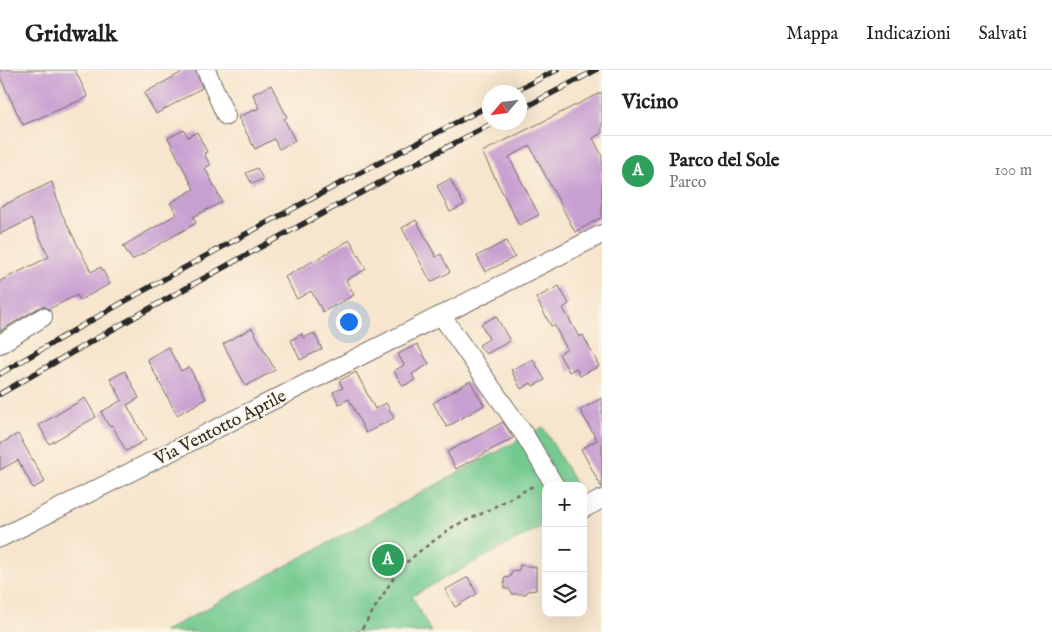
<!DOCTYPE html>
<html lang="it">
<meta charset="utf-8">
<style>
body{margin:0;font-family:"IM FELL English",serif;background:#f6f6f6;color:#222}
.controls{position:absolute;right:15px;bottom:15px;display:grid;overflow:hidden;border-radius:10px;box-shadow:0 5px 20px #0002}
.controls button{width:45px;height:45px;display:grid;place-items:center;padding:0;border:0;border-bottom:1px solid #e0e0e0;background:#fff;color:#222;font:25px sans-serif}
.compass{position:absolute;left:482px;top:15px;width:45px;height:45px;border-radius:50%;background:#fff;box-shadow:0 5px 20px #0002;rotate:242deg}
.you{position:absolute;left:348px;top:251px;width:18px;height:18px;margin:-12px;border:4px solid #fff;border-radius:50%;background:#1a73e8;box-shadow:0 0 0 8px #1a73e833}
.badge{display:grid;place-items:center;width:32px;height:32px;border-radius:50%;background:#b45309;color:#fff;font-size:16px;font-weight:700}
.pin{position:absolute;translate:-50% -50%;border:2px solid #fff;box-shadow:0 1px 5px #0006}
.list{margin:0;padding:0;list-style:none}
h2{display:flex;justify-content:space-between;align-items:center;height:65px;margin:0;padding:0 20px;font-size:21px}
h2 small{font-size:16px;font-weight:400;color:#767676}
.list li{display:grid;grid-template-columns:32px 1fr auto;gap:15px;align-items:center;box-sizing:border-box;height:70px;padding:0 20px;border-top:1px solid #e0e0e0}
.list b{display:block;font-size:19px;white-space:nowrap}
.list p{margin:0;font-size:16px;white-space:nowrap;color:#767676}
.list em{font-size:16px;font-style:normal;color:#767676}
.icon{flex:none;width:28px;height:28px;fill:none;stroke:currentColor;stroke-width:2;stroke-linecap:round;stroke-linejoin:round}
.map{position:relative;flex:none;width:602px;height:562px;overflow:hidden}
header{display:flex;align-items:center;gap:30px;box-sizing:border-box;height:70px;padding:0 25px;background:#fff;border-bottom:1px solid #e0e0e0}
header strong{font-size:24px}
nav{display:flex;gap:28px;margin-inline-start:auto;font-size:18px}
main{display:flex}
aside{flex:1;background:#fff}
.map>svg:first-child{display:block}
.green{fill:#73ca90;stroke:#4f7a5e}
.building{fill:#c79fd1}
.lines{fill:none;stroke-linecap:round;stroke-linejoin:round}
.street-casing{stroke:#726c64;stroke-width:20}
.path{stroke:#726c64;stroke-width:2.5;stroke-dasharray:4 4;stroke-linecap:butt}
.street{stroke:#fff;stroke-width:18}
.rail-casing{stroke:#2b2b2b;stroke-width:5.5}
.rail{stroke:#fcf5e5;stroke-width:4;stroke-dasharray:11;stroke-linecap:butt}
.labels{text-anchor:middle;stroke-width:4;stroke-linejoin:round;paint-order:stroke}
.street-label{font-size:18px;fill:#2b2b2b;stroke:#fcf5e5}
</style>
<header>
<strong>Gridwalk</strong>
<nav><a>Mappa</a><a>Indicazioni</a><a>Salvati</a></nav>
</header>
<main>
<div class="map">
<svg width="602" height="562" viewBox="0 0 602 562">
<rect width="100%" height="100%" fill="#fcf5e5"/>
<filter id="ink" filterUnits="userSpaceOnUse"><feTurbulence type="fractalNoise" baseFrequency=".02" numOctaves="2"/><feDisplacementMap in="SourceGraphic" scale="10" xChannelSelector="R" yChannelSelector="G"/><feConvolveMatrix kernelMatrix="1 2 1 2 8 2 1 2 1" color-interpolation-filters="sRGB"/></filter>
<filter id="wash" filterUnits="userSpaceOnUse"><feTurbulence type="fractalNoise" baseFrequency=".0096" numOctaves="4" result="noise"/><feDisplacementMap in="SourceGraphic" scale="20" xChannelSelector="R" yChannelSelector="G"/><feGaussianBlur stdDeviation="1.12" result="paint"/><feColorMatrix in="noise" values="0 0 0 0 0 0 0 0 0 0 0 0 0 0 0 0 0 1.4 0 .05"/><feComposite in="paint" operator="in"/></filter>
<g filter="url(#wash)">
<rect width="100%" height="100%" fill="#f7e5cd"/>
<polygon class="green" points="543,357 577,416 546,416 546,454 412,526 431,562 163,562"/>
<g id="blocks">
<g class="building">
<polygon points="0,0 75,0 88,27 23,55 0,7"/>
<polygon points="186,0 196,0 202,18 156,44 144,23"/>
<polygon points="271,15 287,47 284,49 295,71 279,79 274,69 255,79 238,47 259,38 253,24"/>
<polygon points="602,22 602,63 593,68 602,86 602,147 575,162 530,76 509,87 539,145 519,155 482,82"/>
<polygon points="184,60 188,67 197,62 207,82 204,83 210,95 205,98 222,132 193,147 196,153 132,190 123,176 177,144 170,133 194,119 168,68"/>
<polygon points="257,98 263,109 252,114 246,103"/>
<polygon points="450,109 464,135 450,142 437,116"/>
<polygon points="52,112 61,142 91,202 101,197 110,214 80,230 77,225 49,239 43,236 38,238 0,261 0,211 49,187 31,149 0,164 0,137"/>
<polygon points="416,150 436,187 441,184 450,202 431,212 402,158"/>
<polygon points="350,170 366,199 346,210 354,225 323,242 311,221 297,229 285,207"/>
<polygon points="506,171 515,187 485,202 477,186"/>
<polygon points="559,216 569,234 563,238 579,267 583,265 599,296 580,306 576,298 569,302 559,284 567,279 554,255 551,256 536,228"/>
<polygon points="496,246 510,271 486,284 479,275 489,269 481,254"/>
<polygon points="252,258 275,300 246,316 223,274"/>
<polygon points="314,263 322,279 300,290 291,270 302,264 303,268"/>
<polygon points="417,274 429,294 412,304 415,310 403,316 394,301 404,295 398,284"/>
<polygon points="168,277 181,301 189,297 206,329 177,345 147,289"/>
<polygon points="533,289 545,310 533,316 531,313 521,319 511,300"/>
<polygon points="125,301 139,328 127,335 146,370 126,381 112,355 109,356 101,342 122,330 110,309"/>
<polygon points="356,302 375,339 386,333 394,348 366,363 349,329 339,334 333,322 343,318 339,311"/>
<polygon points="470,311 484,335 447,357 433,333"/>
<polygon points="85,328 96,347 49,374 39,355"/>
<polygon points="602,328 602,418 581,379 597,370 580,340"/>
<polygon points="503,352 513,368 456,399 447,382"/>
<polygon points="18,364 45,412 33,418 18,390 0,400 0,374"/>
<polygon points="520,495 536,497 536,520 527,521 526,524 512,524 509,519 505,519 504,508 510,507 512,501 519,500"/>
<polygon points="468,507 477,524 455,537 445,520"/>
</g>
</g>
</g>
<g filter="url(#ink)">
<use href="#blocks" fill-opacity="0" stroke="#726c64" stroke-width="1"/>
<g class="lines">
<g class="street-casing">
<g id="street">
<polyline points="206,0 226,46"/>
<polyline points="441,245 526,367 555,416"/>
<polyline points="0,274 43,247"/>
<polyline points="583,439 602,429"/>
<polyline points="0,468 602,164"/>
</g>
</g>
<polyline class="path" points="356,562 360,562 399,499 420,481 454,456 481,444 535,415"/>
<use href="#street" class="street"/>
<g class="rail-casing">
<g id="rail">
<polyline points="513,22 557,0"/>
<polyline points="520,40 596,0"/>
<path d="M0,304c160,-96 324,-183 490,-269"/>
<path d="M0,324c163,-95 328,-185 495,-272"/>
</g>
</g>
<use href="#rail" class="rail"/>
</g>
</g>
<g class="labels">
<g class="street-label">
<text transform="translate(220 357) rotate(-27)" y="6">Via Ventotto Aprile</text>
</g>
</g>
</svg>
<div class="controls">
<button>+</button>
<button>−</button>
<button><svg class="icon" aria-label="layers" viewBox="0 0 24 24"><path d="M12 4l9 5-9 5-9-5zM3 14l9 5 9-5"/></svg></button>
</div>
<svg class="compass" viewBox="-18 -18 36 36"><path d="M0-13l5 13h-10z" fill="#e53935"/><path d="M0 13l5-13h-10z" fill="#767676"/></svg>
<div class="you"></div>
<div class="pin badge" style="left:388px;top:490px;background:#2e9e5b">A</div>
</div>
<aside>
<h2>Vicino<small></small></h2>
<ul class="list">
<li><span class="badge" style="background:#2e9e5b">A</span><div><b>Parco del Sole</b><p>Parco</p></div><em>100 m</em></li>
</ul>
</aside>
</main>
